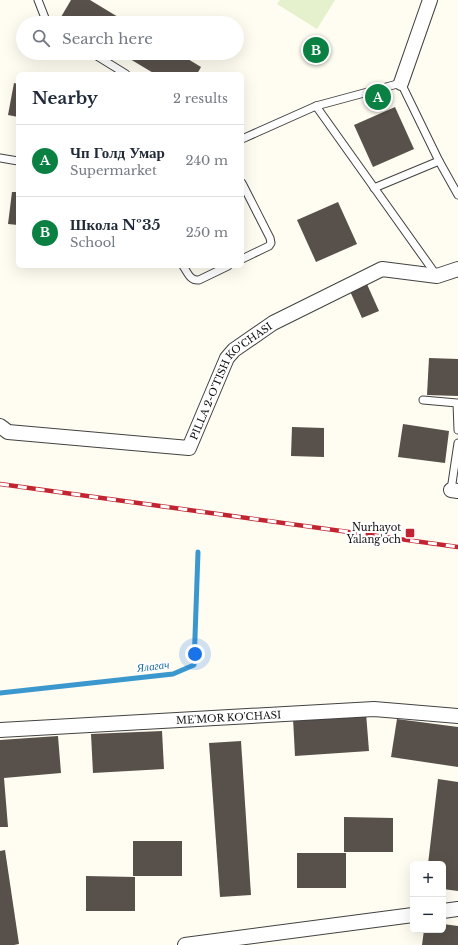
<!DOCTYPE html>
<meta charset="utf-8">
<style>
body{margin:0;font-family:"Libre Baskerville",serif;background:#f6f6f7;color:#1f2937}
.controls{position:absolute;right:12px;bottom:12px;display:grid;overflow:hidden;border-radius:6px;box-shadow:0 4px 16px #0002}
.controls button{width:36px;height:36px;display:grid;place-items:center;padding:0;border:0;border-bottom:1px solid #e0e1e3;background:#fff;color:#1f2937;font:20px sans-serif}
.you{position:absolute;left:195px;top:654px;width:14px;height:14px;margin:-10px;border:3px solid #fff;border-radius:50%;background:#1a73e8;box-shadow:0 0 0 6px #1a73e833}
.badge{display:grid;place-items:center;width:26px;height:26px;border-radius:50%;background:#0b8043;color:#fff;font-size:13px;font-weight:700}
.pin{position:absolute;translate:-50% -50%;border:2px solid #fff;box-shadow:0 1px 4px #0006}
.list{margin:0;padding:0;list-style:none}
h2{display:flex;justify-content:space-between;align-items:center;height:52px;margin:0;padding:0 16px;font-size:17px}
h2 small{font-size:13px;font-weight:400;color:#747a83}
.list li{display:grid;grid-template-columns:26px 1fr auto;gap:12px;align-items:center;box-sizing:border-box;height:72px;padding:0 16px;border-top:1px solid #e0e1e3}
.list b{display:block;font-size:15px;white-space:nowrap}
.list p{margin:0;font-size:13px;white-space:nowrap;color:#747a83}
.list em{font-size:13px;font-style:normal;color:#747a83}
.icon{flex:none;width:22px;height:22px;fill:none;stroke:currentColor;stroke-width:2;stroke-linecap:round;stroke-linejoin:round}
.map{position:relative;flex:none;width:458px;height:945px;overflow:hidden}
.search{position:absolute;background:#fff;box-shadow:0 4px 16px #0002;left:16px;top:16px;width:228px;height:44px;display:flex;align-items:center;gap:10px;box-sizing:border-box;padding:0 14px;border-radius:22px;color:#747a83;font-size:15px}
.panel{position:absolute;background:#fff;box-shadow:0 4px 16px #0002;left:16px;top:72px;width:228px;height:196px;border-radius:6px}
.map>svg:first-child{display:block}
.pitch{fill:#e5f1cc}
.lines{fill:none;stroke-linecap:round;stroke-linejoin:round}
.stream{stroke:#3b98cf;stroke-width:5}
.building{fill:#58504b}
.service-casing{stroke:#424242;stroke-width:9}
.minor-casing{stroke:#424242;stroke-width:16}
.service{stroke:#fff;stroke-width:7}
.minor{stroke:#fff;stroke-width:14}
.rail-casing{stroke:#c12531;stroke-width:4.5}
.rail{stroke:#fff;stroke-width:3;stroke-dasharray:9;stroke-linecap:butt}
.poi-dot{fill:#c12531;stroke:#fff;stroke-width:1.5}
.labels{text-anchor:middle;stroke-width:4;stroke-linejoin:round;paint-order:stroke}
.street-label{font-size:10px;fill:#0f0f0f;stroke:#fff}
.poi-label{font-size:10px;fill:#0f0f0f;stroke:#fff;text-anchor:end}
.water-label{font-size:11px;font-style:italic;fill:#166aa3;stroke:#fff}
</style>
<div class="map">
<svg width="458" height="945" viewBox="0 0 458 945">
<rect width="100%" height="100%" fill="#fffcf1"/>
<polygon class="pitch" points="280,0 335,0 317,29 277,4"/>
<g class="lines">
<polyline class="stream" points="0,693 173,674 194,665 198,552"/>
</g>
<g class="building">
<polygon points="71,0 90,0 128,23 71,23 61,17"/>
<polygon points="120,53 178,53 201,67 197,74 155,74"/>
<polygon points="14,83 18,84 18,117 8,115"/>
<polygon points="395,107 414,149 373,167 354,125"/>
<polygon points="12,192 18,192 18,225 8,224"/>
<polygon points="338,202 357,244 316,262 297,220"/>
<polygon points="366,282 379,311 362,318 349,289"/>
<polygon points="429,358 458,359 458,396 427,395"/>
<polygon points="403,424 449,431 445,463 398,457"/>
<polygon points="292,427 324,428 324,457 291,456"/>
<polygon points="366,713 369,751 295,756 293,718"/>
<polygon points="397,719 458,727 458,767 391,757"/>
<polygon points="162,731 164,769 93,773 91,734"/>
<polygon points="58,736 61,773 4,778 8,827 0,827 0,740"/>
<polygon points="241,741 251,895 220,897 209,743"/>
<polygon points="438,779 458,782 458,891 443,889 443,864 428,864"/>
<polygon points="344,817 393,818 393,852 344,852"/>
<rect x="133" y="841" width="49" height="35"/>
<polygon points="5,850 19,944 14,945 0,945 0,851"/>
<rect x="297" y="853" width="49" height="35"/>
<polygon points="86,876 135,877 135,911 86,911"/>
<polygon points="443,924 458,926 458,945 422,945 424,930 443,930"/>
</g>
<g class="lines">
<g class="service-casing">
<g id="service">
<polyline points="38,0 47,23"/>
<polyline points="92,53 126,74"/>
<polyline points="316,106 437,276"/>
<polyline points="242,139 316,106 401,83 439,161 374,188"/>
<polyline points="0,158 18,161"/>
<polyline points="439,161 458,195"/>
<polyline points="242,183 270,238 271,243 269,246 242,259"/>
<path d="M183,266c5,7 7,15 16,14l29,-14"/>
<polyline points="423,400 457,403 458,430"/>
<polyline points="451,490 458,443"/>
</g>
</g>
<g class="minor-casing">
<g id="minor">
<polyline points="401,83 430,0"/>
<path id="s1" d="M0,426l8,6 181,16 38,-90 7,-8 39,-27 109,-54 55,7 21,-7"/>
<polyline points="451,490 458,491"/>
<path id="s2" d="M0,730l374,-21 84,7"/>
<polyline points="443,911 458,909"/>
<polyline points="185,945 413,915"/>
</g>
</g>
<use href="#service" class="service"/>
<use href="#minor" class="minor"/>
<g class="rail-casing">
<polyline id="rail" points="0,484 458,547"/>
</g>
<use href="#rail" class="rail"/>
</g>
<rect class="poi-dot" x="405" y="528" width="10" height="10" rx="2"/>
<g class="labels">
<g class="street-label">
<text dy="4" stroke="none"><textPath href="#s1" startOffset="273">PILLA 2-O'TISH KO'CHASI</textPath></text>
<text dy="4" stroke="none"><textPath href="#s2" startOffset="229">ME'MOR KO'CHASI</textPath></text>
</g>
<g class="poi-label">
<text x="401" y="531">Nurhayot<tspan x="401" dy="12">Yalang'och</tspan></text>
</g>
<g class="water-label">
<text transform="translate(153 666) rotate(-7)" y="4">Ялагач</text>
</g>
</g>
</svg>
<div class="controls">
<button>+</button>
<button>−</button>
</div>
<div class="you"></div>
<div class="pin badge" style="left:378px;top:97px">A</div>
<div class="pin badge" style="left:316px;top:50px">B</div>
<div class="search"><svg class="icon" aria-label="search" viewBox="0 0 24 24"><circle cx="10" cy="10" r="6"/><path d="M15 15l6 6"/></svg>Search here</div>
<section class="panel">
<h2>Nearby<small>2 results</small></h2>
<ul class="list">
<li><span class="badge">A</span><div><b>Чп Голд Умар</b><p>Supermarket</p></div><em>240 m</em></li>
<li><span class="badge">B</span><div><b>Школа №35</b><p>School</p></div><em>250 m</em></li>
</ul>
</section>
</div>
